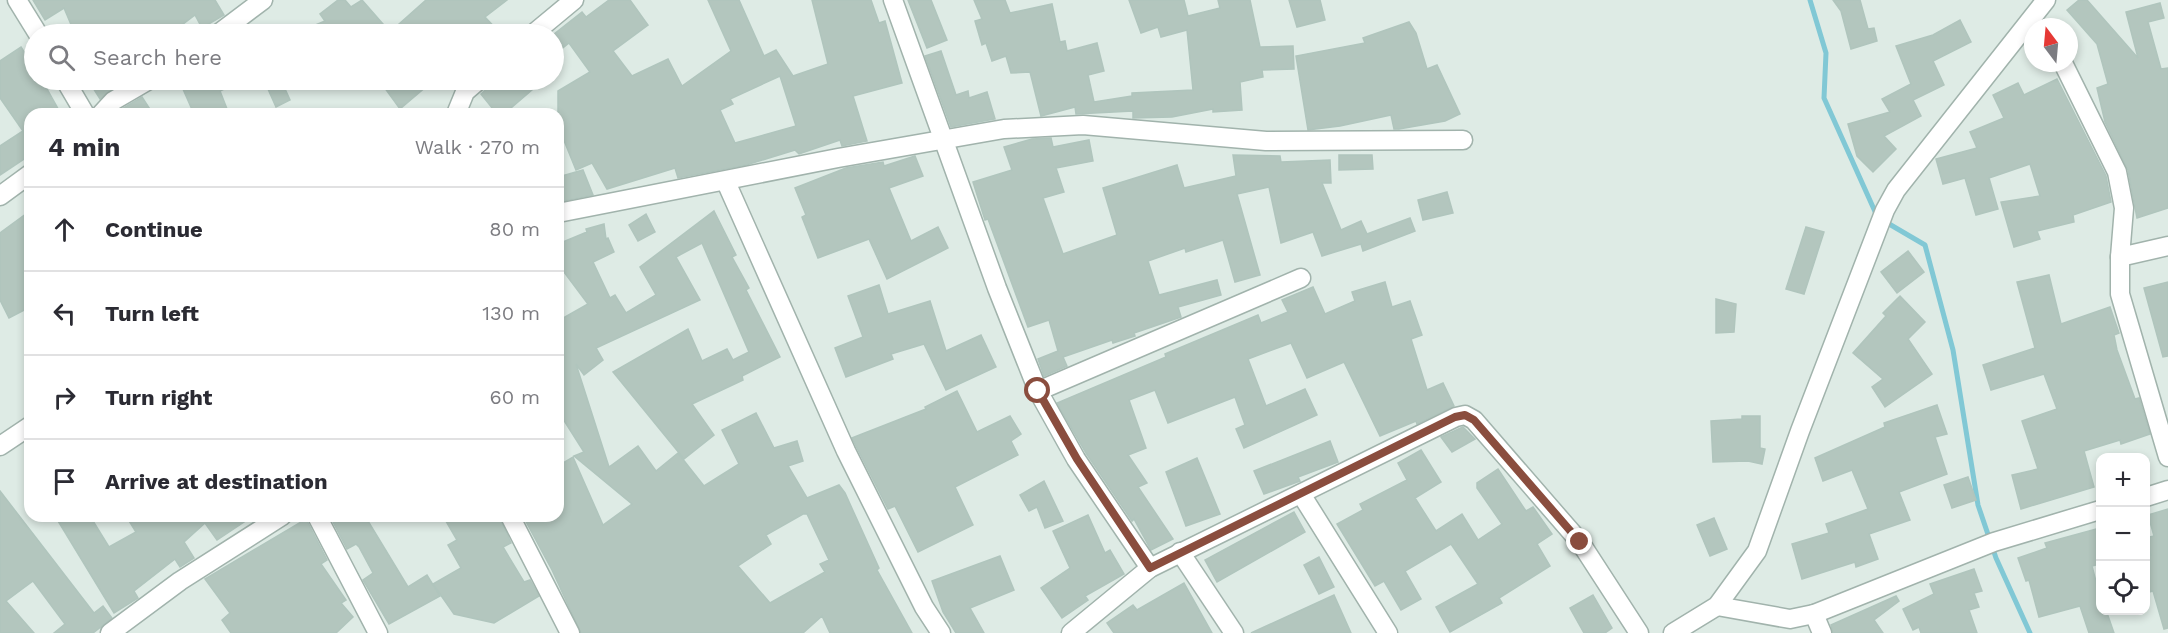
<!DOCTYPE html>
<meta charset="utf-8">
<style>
body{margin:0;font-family:"Work Sans",sans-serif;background:#f7f7f7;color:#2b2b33}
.controls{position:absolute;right:18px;bottom:18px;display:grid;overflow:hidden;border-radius:12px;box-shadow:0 3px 9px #0003}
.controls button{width:54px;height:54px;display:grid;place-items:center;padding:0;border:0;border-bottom:2px solid #e1e1e2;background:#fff;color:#2b2b33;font:30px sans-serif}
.compass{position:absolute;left:2024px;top:18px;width:54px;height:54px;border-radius:50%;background:#fff;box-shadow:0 3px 9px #0003;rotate:344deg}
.stop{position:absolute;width:18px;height:18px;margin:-14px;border:4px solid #8a4d3e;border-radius:50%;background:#fff}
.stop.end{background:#8a4d3e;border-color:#fff;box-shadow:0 2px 6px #0008}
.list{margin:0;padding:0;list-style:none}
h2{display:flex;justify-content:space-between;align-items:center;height:78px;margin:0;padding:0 24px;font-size:26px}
h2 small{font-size:20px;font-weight:400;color:#7c7c81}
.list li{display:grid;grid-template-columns:39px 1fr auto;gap:18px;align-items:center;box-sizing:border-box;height:84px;padding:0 24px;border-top:2px solid #e1e1e2}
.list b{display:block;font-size:22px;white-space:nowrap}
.list em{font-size:20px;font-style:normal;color:#7c7c81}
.icon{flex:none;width:33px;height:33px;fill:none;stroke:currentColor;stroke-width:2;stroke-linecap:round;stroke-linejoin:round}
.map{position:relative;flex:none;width:2168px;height:633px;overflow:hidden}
.search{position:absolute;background:#fff;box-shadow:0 3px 9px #0003;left:24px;top:24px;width:540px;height:66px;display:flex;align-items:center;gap:15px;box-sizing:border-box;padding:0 21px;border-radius:33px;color:#7c7c81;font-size:22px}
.panel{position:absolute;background:#fff;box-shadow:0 3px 9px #0003;left:24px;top:108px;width:540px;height:414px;border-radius:18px}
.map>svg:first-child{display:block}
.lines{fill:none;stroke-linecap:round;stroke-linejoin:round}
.stream{stroke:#81c8d5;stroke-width:5}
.building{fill:#b3c6be;stroke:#b0c5bd;stroke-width:1.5;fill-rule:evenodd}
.minor-casing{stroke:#a1b3ac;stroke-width:21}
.minor{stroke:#fff;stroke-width:18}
.route{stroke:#8a4d3e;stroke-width:8}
</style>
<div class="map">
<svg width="2168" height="633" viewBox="0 0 2168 633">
<rect width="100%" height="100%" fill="#deebe5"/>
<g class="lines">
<g class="stream">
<polyline points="1810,0 1826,53 1824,98 1877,216"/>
<polyline points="1884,221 1925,245 1953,350 1978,505 1996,558 2030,633"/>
</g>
</g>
<g class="building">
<polygon points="33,0 215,0 224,15 202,28 195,15 170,34 75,34 64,8 45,20"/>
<polygon points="338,0 345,0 351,7 362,0 390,32 426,0 507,0 485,17 501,34 294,34 325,21 320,14"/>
<path d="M609,0h21l18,25 -35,26 19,25 36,-17 14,27 49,-35 -23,-51h31l25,56 12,-6 17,26 35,-12 -16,-64h59l8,23 6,-2 17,62 -49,13 14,45 -25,5 -2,-6 -41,14 -4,-4 -49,15 -68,13 -3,-10 -68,21 -15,-26 -16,7 -13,-32 -5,2v-49l32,-19 -21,-29 -15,12v-21l28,-22 4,5zM780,76l16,50 -61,17 -15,-33 13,-6 -3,-5z"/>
<polygon points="908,0 931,0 947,40 927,48"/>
<polygon points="974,0 1005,0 1010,13 1052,4 1060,42 1065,41 1067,51 1097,43 1104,71 1088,75 1094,102 1132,96 1132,93 1193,90 1187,30 1161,37 1158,27 1141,33 1129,0 1184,0 1188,16 1220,8 1218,0 1250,0 1260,47 1293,46 1294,69 1262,70 1263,77 1240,82 1242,110 1213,112 1213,109 1172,117 1133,118 1133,111 1076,114 1075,107 1041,116 1030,72 1011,73 1006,56 992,61 986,43 982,45 975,21 982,19"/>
<polygon points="1289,0 1320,0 1325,20 1297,27"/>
<polygon points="1833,0 1860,0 1868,29 1874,28 1877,41 1851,49 1841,11"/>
<polygon points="2079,0 2087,0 2138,58 2126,12 2160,3 2164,18 2148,22 2161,69 2168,68 2168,208 2137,218 2128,170 2105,122 2097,88 2108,84 2097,44 2067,10"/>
<polygon points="1960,20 1971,42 1933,61 1944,85 1913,100 1921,116 1884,136 1896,149 1873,172 1857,156 1848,124 1890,112 1882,99 1911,84 1896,46 1933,35"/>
<polygon points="1409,22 1416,33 1427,69 1437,65 1460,114 1445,121 1399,129 1394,129 1391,115 1340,126 1308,130 1296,56 1365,43 1363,38"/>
<polygon points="21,47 34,67 34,80 42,80 61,114 30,114 30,155 0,175 0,146 23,131 0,98 0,61"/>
<polygon points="941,51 956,95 968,91 969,98 987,92 995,119 951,127 925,56"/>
<polygon points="2057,79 2106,176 2111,202 2073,215 2074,222 2037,231 2040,239 2014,247 2001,202 2040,196 2030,164 1989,178 1998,209 1976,215 1965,178 1943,184 1936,159 1977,148 1970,132 2004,118 1993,95 2018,83 2024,95"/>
<polygon points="88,80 116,80 119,84 100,99"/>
<polygon points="179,80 243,80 220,91 229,114 194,114"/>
<polygon points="264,80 281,80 290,100 276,107"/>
<polygon points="379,80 434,80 400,109"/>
<polygon points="496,80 524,80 532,90 504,114 497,114 481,94"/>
<polygon points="142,97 153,114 116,114 120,110"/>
<polygon points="1051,138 1053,147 1089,140 1093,161 1056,168 1064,192 1043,198 1063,254 1117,235 1103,188 1177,165 1184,188 1236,176 1233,155 1280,156 1281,162 1330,160 1331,183 1322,183 1341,230 1361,221 1367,234 1410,218 1415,231 1363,251 1361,244 1322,256 1313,232 1281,243 1269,187 1237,194 1260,275 1235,282 1223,240 1186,252 1185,248 1148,261 1159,295 1217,280 1221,295 1178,307 1181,317 1134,333 1135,336 1113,343 1112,340 1063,357 1067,366 1044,376 1038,359 1058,351 1049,320 1028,327 988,219 985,220 973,182 1012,170 1004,147 1032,139"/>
<polygon points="1339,155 1372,155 1373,169 1339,170"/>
<polygon points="915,156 923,176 889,188 911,241 938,227 948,248 887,279 869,239 818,258 802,217 806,215 795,188 846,168 883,162 884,166"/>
<polygon points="583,170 593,195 558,202 558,177"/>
<polygon points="1447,192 1453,213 1423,220 1418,200"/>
<polygon points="30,211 30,307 9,318 0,300 0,233"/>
<path d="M714,211l22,44 -4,2 17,31 -3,2 34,67 -38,19 1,4 -51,24 22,31 -30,24 -71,-87 75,-43 14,32 25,-12 6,11 16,-8 -47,-109 -26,14 24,43 -104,48 7,12 -19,15 -8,-11 33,103 29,-21 18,25 22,-18 26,33 35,-22 -17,-34 34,-17 18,35 23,-7 6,20 -15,5 19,32 32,-13 6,8 34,75 -2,2 35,63h-82l-8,-17 -19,17h-222l-29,-63 -29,-54h35v-50l15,-9 30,68 29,-21 -58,-48 10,-4 -26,-41v-90l30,-17 -30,-40v-20l29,-12 -1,-3 18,-5 2,15 2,-1 6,14 -21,10 17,36 5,-3 11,18 30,-18 -16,-28zM803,514h4l22,46 -9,4 5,8 -55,31 -32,-37 33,-22 -5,-9z"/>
<polygon points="646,214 655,232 638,241 629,225"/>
<polygon points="1806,227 1824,232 1804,294 1786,289"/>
<polygon points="1908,251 1924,272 1897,293 1881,272"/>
<polygon points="2049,275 2061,324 2110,307 2119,333 2114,335 2117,350 2135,399 2139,398 2150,434 2121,444 2120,440 2084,451 2094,487 2021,509 2012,475 2038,469 2022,421 2057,409 2044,374 1991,390 1983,365 2035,348 2017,282"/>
<polygon points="1385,282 1392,307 1410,301 1422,335 1411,339 1427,390 1443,383 1454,406 1417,424 1416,421 1380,436 1344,362 1307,378 1291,343 1248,359 1266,406 1305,389 1317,415 1244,448 1236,429 1245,425 1235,397 1168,423 1155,390 1129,400 1146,448 1128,455 1147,483 1138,487 1173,539 1151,550 1134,519 1132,521 1086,453 1057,403 1166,357 1165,354 1258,315 1261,323 1288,312 1282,300 1313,287 1325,314 1355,301 1352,292"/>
<polygon points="2168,282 2168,356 2163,357 2144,288"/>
<polygon points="879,285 888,314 930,301 946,351 981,335 996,367 946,390 924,344 891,354 893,359 846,377 835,348 863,337 848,296"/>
<polygon points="1900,296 1925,322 1908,339 1932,374 1885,407 1872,387 1883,379 1853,353 1886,316 1883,313"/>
<polygon points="1716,299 1736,304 1734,332 1716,333"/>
<polygon points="957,391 977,432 1010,416 1021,434 1011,441 1018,455 955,487 973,525 918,552 895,506 888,509 852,438 926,409 925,407"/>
<polygon points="1937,405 1947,434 1935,437 1947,474 1899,492 1910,520 1869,534 1878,559 1856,567 1855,562 1802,579 1792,544 1829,533 1826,524 1868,509 1852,470 1823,481 1815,458 1885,427 1884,423"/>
<polygon points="1742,416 1760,416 1760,448 1765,449 1762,464 1748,461 1713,462 1711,421 1742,419"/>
<polygon points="1463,427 1475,439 1452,452 1441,437"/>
<polygon points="1330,441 1338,462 1298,477 1300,481 1264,494 1254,471"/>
<polygon points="1421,450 1441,482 1415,498 1436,531 1462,514 1478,540 1502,524 1477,488 1477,483 1498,469 1526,511 1533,507 1552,534 1537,544 1550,566 1499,598 1502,603 1450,632 1436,607 1478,584 1451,544 1405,571 1421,599 1401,610 1384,581 1375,586 1337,524 1363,510 1360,504 1407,480 1398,463"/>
<polygon points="1197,458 1220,514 1186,526 1166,472"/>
<polygon points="1968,477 1976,500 1952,508 1944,485"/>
<polygon points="1044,481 1063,521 1045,528 1037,507 1029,511 1020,495"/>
<polygon points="0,491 94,613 103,606 112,618 93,633 54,633 65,624 33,581 6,601 34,633 0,633"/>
<polygon points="2168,509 2168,628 2164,629 2153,591 2149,592 2145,580 2145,557 2151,555 2145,538 2154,536 2148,515"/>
<polygon points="1294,512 1305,532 1217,582 1205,560"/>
<polygon points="1088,515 1105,553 1110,550 1124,574 1085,596 1088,600 1062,618 1041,588 1070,568 1053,531"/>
<polygon points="55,516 90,516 109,547 136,532 126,516 253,516 217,540 205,523 184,542 194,558 180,567 175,559 134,591 138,598 114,613"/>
<polygon points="330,516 336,516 339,522 349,516 365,516 408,587 427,575 440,596 389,624 363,580 373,573 359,547 356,544 347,549"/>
<polygon points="443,516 499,516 511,543 503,547 524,582 530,580 539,596 494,623 454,614 433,584 461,568 448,545 457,540"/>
<polygon points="1714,518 1727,549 1710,556 1697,525"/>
<polygon points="306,519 327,560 321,564 346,600 341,603 353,617 336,633 231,633 222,620 230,613 205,579"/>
<polygon points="2100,528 2100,564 2092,566 2100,597 2100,610 2106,610 2114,633 2089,633 2080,606 2039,617 2029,580 2026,581 2018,558 2047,548 2045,543"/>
<polygon points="1000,556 1014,590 970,608 984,633 956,633 943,612 932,581"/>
<polygon points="1319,557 1334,587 1319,594 1304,565"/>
<polygon points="1974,569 1982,591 1974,593 1979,607 1969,610 1977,633 1921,633 1919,627 1913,630 1903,609 1934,594 1930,584"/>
<polygon points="1184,583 1212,633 1114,633 1107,623 1133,605 1137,610"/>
<polygon points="1334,595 1351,633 1251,633"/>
<polygon points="1593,595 1612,628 1605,633 1584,633 1570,608"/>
<polygon points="1896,596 1899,601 1874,620 1883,633 1833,633 1831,625"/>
</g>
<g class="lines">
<g class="minor-casing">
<g id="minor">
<polyline points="17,0 38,34"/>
<polyline points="893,0 997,288 1038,391 1076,459 1150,568"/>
<polyline points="218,34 263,0"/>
<polyline points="533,34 574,0"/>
<polyline points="2063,63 2117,172 2124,208 2120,257 2120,294 2168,457"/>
<polyline points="65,80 85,114"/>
<polyline points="101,114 113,101 149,80"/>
<polyline points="456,114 465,92 479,80"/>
<polyline points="726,182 846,451 924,607 941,633"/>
<polyline points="0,196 30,174"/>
<polyline points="558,213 838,158 1004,129 1083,125 1266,141 1463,140"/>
<polyline points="2120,257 2168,246"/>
<polyline points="1038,391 1301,278"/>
<polyline points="0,446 30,426"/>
<polyline points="1301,494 1388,633"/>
<polyline points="2146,497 2168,490"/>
<polyline points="317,516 378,633"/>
<polyline points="510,516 570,633"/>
<polyline points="1180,552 1234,633"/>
<polyline points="1717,606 1790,619 1814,614 1994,542 2100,510"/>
<polyline points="1814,614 1822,633"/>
<polyline points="110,633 180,581 282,516"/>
<polyline points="1071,633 1150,568 1456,417 1465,415 1474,420 1580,542 1639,633"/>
<polyline points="1673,633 1717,606 1757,551 1800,431 1885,210 1896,190 2046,0"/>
</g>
</g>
<use href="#minor" class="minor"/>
</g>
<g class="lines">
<polyline class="route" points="1038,391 1077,459 1150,568 1455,417 1465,415 1474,420 1580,542"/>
</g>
</svg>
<div class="controls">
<button>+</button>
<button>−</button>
<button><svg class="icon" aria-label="locate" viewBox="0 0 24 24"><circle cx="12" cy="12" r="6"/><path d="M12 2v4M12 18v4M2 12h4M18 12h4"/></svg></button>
</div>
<svg class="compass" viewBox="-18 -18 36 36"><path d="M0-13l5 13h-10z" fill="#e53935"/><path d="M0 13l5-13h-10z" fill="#7c7c81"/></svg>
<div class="stop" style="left:1038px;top:391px"></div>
<div class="stop end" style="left:1580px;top:542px"></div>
<div class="search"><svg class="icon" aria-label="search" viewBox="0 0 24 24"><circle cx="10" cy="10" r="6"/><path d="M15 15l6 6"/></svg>Search here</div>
<section class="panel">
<h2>4 min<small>Walk · 270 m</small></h2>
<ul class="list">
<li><svg class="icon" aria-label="ahead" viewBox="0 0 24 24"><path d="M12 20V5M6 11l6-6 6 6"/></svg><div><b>Continue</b></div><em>80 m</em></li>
<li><svg class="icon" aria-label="left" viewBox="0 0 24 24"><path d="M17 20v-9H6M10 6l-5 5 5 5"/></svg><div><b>Turn left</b></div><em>130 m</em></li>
<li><svg class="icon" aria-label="right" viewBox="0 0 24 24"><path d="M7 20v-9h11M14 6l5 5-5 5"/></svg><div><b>Turn right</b></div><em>60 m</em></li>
<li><svg class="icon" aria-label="arrive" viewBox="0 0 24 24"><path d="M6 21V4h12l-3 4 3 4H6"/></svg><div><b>Arrive at destination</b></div></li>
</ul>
</section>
</div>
